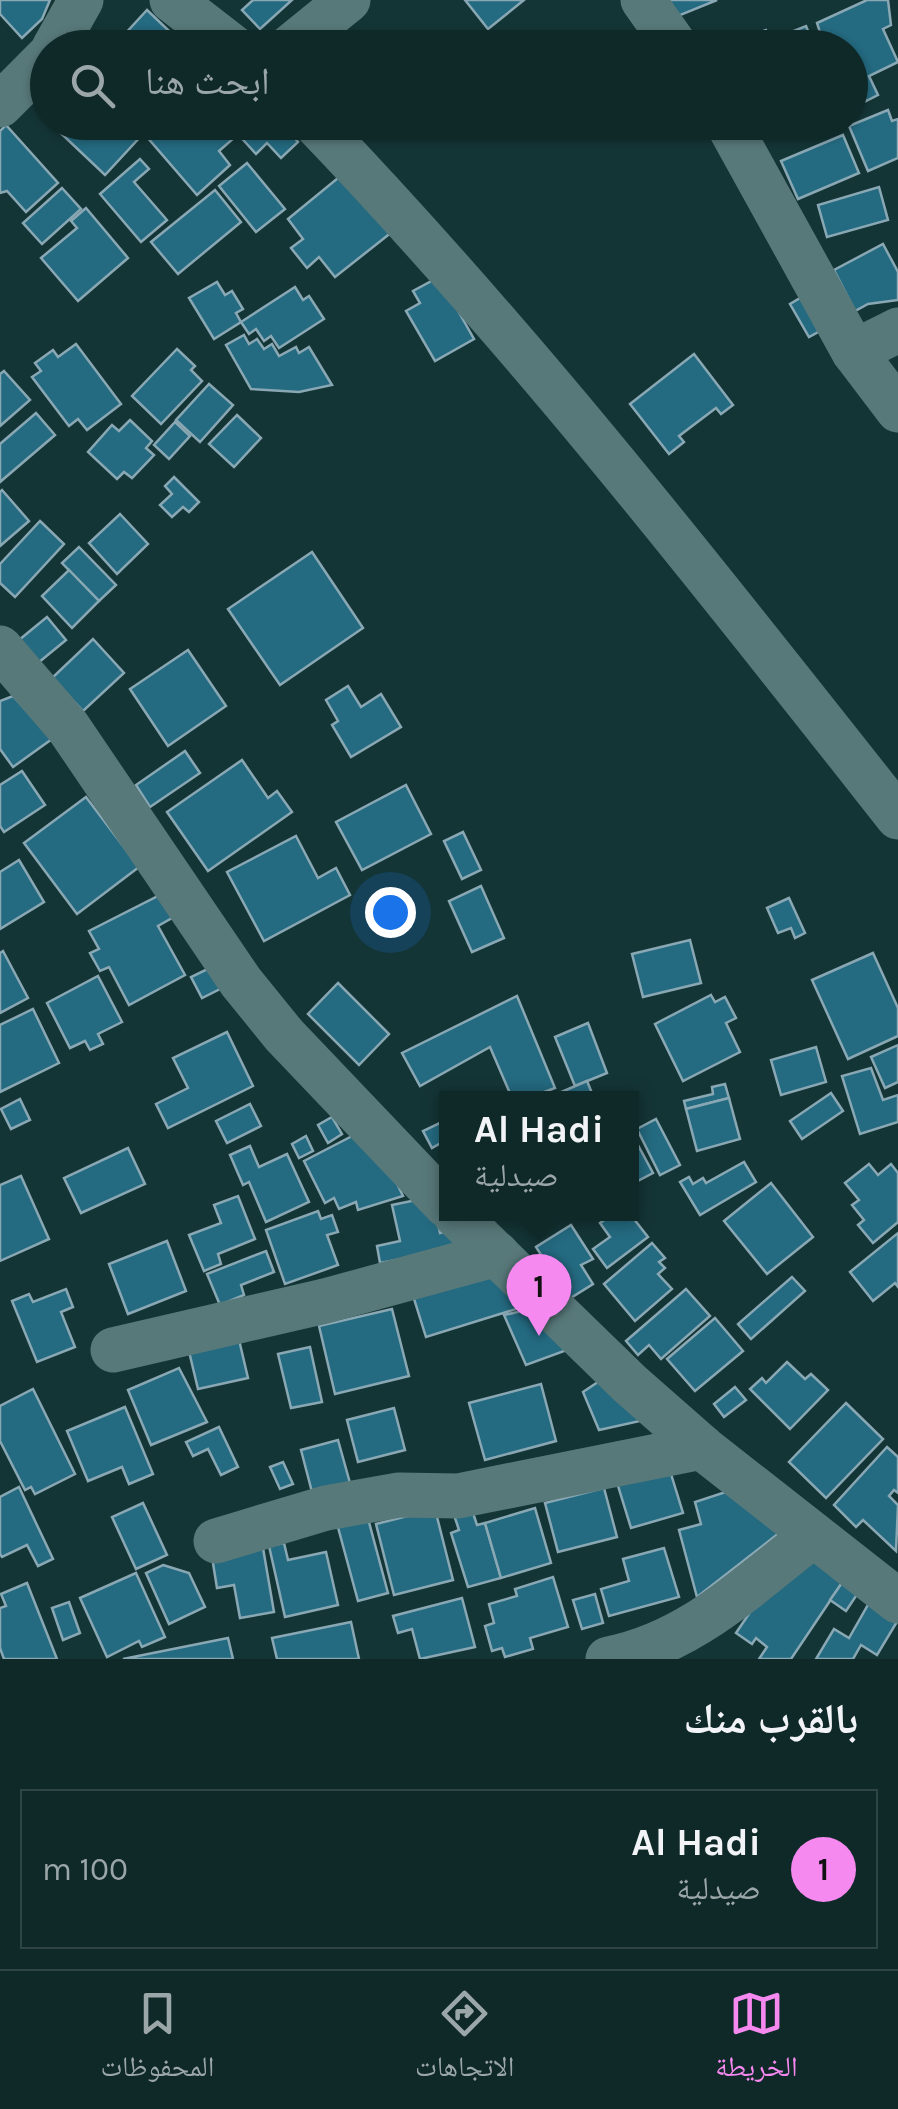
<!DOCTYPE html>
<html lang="ar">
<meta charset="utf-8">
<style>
body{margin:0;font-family:Karla,"Noto Naskh Arabic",sans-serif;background:#1d3434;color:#f1f3f6;direction:rtl}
.you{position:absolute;left:390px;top:912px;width:35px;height:35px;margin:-25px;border:8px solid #fff;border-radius:50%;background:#1a73e8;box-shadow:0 0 0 15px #1a73e833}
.badge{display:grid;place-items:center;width:65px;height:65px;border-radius:50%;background:#f589ef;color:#111;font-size:32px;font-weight:700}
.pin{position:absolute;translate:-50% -82px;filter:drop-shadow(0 2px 5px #0008)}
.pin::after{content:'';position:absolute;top:52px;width:35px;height:30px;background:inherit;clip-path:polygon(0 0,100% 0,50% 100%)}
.popup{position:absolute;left:439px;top:1091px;width:200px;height:130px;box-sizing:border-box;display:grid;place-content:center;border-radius:0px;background:#0f2828;filter:drop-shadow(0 2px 8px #0005);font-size:32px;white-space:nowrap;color:#9ba6a8}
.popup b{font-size:38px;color:#f1f3f6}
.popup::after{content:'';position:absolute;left:50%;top:100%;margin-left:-20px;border:20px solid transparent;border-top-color:#0f2828}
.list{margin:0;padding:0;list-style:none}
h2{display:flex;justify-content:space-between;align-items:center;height:130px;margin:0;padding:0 40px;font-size:42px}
h2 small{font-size:32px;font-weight:400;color:#9ba6a8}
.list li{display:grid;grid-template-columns:65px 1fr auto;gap:30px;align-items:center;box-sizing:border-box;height:160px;margin:0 20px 20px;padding:0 20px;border:2px solid #2f4445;border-radius:0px}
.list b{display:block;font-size:38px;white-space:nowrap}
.list p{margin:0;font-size:32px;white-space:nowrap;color:#9ba6a8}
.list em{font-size:32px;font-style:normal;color:#9ba6a8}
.icon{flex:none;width:55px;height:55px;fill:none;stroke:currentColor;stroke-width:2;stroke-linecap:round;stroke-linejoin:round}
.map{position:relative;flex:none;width:898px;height:1659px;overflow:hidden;direction:ltr}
.search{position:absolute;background:#0f2828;box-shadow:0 2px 8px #0004;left:30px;right:30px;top:30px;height:110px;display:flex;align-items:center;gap:25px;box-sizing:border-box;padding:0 35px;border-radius:55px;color:#9ba6a8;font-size:38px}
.sheet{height:310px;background:#0f2828}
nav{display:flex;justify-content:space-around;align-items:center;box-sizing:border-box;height:140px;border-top:2px solid #2f4445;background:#0f2828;font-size:28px;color:#9ba6a8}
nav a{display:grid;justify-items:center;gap:5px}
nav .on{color:#f589ef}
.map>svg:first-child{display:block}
.building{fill:#246a81;stroke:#89a8b4;stroke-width:2.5}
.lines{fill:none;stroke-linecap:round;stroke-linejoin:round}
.minor{stroke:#58797a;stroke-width:45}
</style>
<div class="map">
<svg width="898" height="1659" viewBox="0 0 898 1659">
<rect width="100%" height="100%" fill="#143536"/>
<g class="building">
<polygon points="0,0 50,0 42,19 22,38 0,14"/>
<polygon points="253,0 292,0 260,29 242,10"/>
<polygon points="465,0 524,0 488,29"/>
<polygon points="665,0 717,0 673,18"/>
<polygon points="867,0 888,0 891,25 883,29 898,62 869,76 878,95 866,101 857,82 850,85 850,48 825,48 817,23"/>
<polygon points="147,10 187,48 112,48"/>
<polygon points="806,26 815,48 753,48 749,36 766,30 771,40"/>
<polygon points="888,110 892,121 898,119 898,158 868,171 849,126"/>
<polygon points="49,122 154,122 105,175"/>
<polygon points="163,122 193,122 197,127 220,122 234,138 219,151 230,165 197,195 147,137"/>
<polygon points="227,122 300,122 289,132 298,142 281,158 267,143 256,154"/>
<polygon points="772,122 811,122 778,137"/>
<polygon points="6,125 58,183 26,212 7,191 0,193 0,131"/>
<polygon points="843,135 859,173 798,199 781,161"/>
<polygon points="140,159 149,169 134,182 167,220 141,242 100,194"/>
<polygon points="247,163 285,209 256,232 219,186"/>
<polygon points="349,169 397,228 335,277 319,257 307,268 291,248 303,239 288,219"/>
<polygon points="879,187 888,220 827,237 818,205"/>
<polygon points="62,188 81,209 42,244 23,223"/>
<polygon points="215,190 241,222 178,274 151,242"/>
<polygon points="86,208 128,258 78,301 41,258 77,228 71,221"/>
<polygon points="883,244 898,272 898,300 868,304 855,311 834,270"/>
<polygon points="439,277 474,339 435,361 406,311 420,303 413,291"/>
<polygon points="217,282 225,295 232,291 243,309 236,313 241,322 214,339 189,298"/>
<polygon points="295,287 303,300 309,296 324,319 279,348 271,336 264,341 256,329 249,334 241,322"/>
<polygon points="812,291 831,325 809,337 790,304"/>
<polygon points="244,335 249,344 257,339 264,349 272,344 279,356 296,347 299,353 309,347 332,385 299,392 251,389 226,345"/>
<polygon points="76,344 121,404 87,430 78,419 69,426 32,377 41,371 35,363 53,350 58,357"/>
<polygon points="177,349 195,366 191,370 202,381 161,424 132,396"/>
<polygon points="694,354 733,405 721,414 716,408 679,436 684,442 669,454 630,404"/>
<polygon points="4,371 30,400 0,426 0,374"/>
<polygon points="209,384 233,405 200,442 176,420"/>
<polygon points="36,413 55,435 0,482 0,444"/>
<polygon points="237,415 261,438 234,467 209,444"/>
<polygon points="130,420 152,441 146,448 154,455 132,478 124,472 117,479 88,452 112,425 119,431"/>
<polygon points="175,422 190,436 169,459 154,445"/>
<polygon points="174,477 199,502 189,512 183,507 172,517 160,505 172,494 165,486"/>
<polygon points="2,490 29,521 0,546 0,492"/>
<polygon points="120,514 148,544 117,574 89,543"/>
<polygon points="40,521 64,544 15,597 0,583 0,564"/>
<polygon points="79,547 116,585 99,601 62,563"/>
<polygon points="312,552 363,628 280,685 228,609"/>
<polygon points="69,570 99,601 72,628 42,596"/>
<polygon points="47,617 66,640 38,663 19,640"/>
<polygon points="93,639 124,673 83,711 52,678"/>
<polygon points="188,650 226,706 168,746 130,689"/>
<polygon points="348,686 361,707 381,694 401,727 351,757 332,725 338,721 326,700"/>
<polygon points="13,696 52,739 13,767 0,749 0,701"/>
<polygon points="185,751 200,773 150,807 136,785"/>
<polygon points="242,760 268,798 277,791 292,812 208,871 167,812"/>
<polygon points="22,771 45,805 4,832 0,826 0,785"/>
<polygon points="406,785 431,834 362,870 336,822"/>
<polygon points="86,797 139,867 77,914 24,843"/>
<polygon points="463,832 481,870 462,879 444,841"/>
<polygon points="296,836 318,878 336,868 350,895 264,941 227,872"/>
<polygon points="19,860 44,902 0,929 0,872"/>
<polygon points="481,886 504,938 472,952 449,901"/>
<polygon points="160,895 172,918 158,926 185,975 129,1005 109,967 100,971 90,953 99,949 89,931"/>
<polygon points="789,898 805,933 795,938 791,928 778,933 767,908"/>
<polygon points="690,940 701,983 643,997 632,954"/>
<polygon points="3,951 28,998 0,1013 0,953"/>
<polygon points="873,953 898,1008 898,1036 848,1059 812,980"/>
<polygon points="222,962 232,983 202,998 191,977"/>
<polygon points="98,976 122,1022 98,1034 103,1044 90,1050 85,1041 70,1048 47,1003"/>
<polygon points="338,983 389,1034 359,1065 308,1014"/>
<polygon points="711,995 715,1002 725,997 736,1018 726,1023 740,1052 683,1081 655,1024"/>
<polygon points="517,996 555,1088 528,1098 512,1098 490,1047 420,1086 402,1053"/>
<polygon points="33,1009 59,1063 0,1092 0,1025"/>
<polygon points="588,1023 607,1073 575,1086 555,1037"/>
<polygon points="227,1032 253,1086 168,1128 156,1104 188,1088 173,1058"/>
<polygon points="898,1045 898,1082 885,1088 871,1057"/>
<polygon points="816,1047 826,1082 781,1095 771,1060"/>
<polygon points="871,1068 883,1100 898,1095 898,1122 860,1134 842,1076"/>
<polygon points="587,1081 594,1098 561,1098 559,1093"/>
<polygon points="725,1084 729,1098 686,1109 684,1101 713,1094 712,1087"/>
<polygon points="831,1093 843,1111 802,1139 790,1121"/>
<polygon points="729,1098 740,1139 697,1151 686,1109"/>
<polygon points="20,1099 30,1120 11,1129 1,1109"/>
<polygon points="250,1104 261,1126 227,1143 216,1121"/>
<polygon points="332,1117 342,1134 328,1143 318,1125"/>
<polygon points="656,1119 680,1165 660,1175 637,1129"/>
<polygon points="446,1120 446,1140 432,1148 423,1131"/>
<polygon points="358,1133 390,1169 403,1196 358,1210 356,1202 339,1209 334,1198 325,1203 304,1161"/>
<polygon points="632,1134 653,1173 632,1184"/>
<polygon points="306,1136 313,1151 299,1158 292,1144"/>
<polygon points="250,1146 259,1167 287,1154 309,1202 266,1222 249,1182 243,1185 230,1155"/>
<polygon points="128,1148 145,1184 81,1213 64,1178"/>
<polygon points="744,1162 756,1182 700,1215 680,1182 689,1177 693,1184 703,1178 706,1183"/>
<polygon points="869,1164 878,1175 891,1164 898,1173 898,1222 873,1243 858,1225 864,1220 852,1205 859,1200 845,1183"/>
<polygon points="21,1176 49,1239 0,1261 0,1185"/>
<polygon points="771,1183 813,1237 767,1274 724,1221"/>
<polygon points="238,1196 255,1239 218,1254 221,1264 204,1271 189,1235 221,1223 214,1205"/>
<polygon points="421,1199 434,1205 440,1233 459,1229 463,1247 380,1263 377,1246 400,1241 392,1205"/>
<polygon points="318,1211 321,1219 332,1215 338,1232 327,1235 338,1265 285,1284 266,1230"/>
<polygon points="613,1214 630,1214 648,1237 607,1268 593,1249 610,1237 600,1223"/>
<polygon points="571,1225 593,1259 581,1265 593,1284 569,1299 536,1247"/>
<polygon points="898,1233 898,1287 895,1283 873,1301 850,1272"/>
<polygon points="167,1241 186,1291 128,1314 109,1264"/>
<polygon points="652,1243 665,1258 659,1262 665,1268 658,1274 672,1289 635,1321 604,1284"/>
<polygon points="266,1251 274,1272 241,1285 244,1295 220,1305 207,1274"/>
<polygon points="483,1263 529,1305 426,1337 410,1286"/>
<polygon points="792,1277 805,1291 751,1339 738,1324"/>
<polygon points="66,1289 73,1307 61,1312 75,1347 37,1362 12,1301 29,1294 33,1302"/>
<polygon points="686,1289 710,1316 661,1359 649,1345 638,1355 626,1341"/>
<polygon points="535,1308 575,1347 526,1365 504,1315"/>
<polygon points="392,1309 409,1376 335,1394 319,1326"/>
<polygon points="715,1318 743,1351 695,1391 667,1359"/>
<polygon points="236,1327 248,1378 198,1389 186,1339"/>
<polygon points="310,1347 322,1402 291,1408 278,1354"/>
<polygon points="787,1362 805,1379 811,1374 828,1390 790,1429 750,1389 762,1378 766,1383"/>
<polygon points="179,1368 207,1422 151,1445 128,1390"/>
<polygon points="610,1374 640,1421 599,1430 583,1392"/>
<polygon points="541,1384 556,1441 485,1460 469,1403"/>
<polygon points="735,1387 746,1400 724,1417 714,1404"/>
<polygon points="33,1389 75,1474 35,1494 31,1487 25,1490 0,1441 0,1406"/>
<polygon points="846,1403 883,1439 826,1498 789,1462"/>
<polygon points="125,1407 153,1474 129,1484 122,1467 88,1481 67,1431"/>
<polygon points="394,1408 405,1450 358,1462 347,1420"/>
<polygon points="219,1427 238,1467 221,1475 208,1449 193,1456 186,1442"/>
<polygon points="338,1440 350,1483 312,1492 301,1450"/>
<polygon points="887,1447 898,1457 898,1493 894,1490 889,1496 898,1505 896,1551 863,1520 856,1527 834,1505"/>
<polygon points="667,1461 683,1513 631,1528 615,1476"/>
<polygon points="283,1462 293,1484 280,1489 270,1467"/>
<polygon points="744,1486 788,1526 697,1597 679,1530 701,1524 695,1502"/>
<polygon points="19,1487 53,1559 38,1566 27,1545 2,1557 0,1554 0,1497"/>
<polygon points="604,1488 617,1537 558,1552 545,1503"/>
<polygon points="143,1503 167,1555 136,1569 112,1517"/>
<polygon points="471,1507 477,1525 485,1523 501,1578 468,1587 451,1533 459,1530 453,1512"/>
<polygon points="535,1508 551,1563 501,1578 485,1523"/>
<polygon points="435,1509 453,1580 394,1595 376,1524"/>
<polygon points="366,1511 388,1593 358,1601 336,1520"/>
<polygon points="284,1543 288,1560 326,1552 338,1605 285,1617 269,1546"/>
<polygon points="263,1548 274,1612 240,1618 234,1585 217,1588 212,1557"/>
<polygon points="664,1548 679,1597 609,1616 601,1589 629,1581 623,1559"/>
<polygon points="805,1554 844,1580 791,1659 759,1659 767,1647 756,1638 752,1644 736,1633 761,1596"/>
<polygon points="163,1565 189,1573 205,1607 169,1624 146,1573"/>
<polygon points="136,1573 165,1637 142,1647 139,1641 107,1657 80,1598"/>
<polygon points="553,1577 568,1627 530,1638 533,1649 505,1657 502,1648 492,1651 485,1626 494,1623 489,1604 517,1596 515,1589"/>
<polygon points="844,1580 860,1590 846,1611 830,1600"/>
<polygon points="27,1583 57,1659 4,1659 0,1648 0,1608 6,1606 1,1594"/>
<polygon points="595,1594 603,1623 582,1629 573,1600"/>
<polygon points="462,1598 475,1647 420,1659 412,1629 398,1633 393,1616"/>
<polygon points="69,1602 80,1633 63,1640 52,1608"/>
<polygon points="869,1603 898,1620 877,1655 861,1645 853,1659 816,1659 834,1629 849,1638"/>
<polygon points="351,1622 359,1659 277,1659 272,1638"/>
<polygon points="228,1638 233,1659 123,1659"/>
</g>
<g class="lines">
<g class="minor">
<polyline points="172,0 234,48"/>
<polyline points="643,0 677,48"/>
<polyline points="54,48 81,0"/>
<polyline points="289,48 348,0"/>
<polyline points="0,105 48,57"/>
<path d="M314,122c210,219 397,458 584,695"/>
<polyline points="727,122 854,352 898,410"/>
<polyline points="854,352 898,330"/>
<polyline points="0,648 68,727 241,982 284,1035 446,1205"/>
<polyline points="455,1214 630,1384 704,1449 898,1601"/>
<polyline points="113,1350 325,1301 497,1254"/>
<polyline points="216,1541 326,1508 399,1495 458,1496 702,1447"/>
<path d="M608,1659c81,-15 140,-73 203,-122"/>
</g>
</g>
</svg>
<div class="you"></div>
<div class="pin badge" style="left:539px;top:1336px">1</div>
<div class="popup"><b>Al Hadi</b>صيدلية</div>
<div class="search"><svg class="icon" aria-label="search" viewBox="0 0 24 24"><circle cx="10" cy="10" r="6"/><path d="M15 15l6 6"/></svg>ابحث هنا</div>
</div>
<section class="sheet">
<h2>بالقرب منك<small></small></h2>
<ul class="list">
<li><span class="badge">1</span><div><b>Al Hadi</b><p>صيدلية</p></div><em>100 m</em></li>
</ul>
</section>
<nav>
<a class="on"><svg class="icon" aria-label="map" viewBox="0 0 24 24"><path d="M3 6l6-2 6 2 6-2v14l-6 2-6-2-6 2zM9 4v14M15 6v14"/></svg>الخريطة</a>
<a><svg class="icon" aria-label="directions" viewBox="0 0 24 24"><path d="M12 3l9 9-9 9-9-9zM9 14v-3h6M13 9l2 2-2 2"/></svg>الاتجاهات</a>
<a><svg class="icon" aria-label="saved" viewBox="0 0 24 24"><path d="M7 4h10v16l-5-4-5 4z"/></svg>المحفوظات</a>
</nav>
